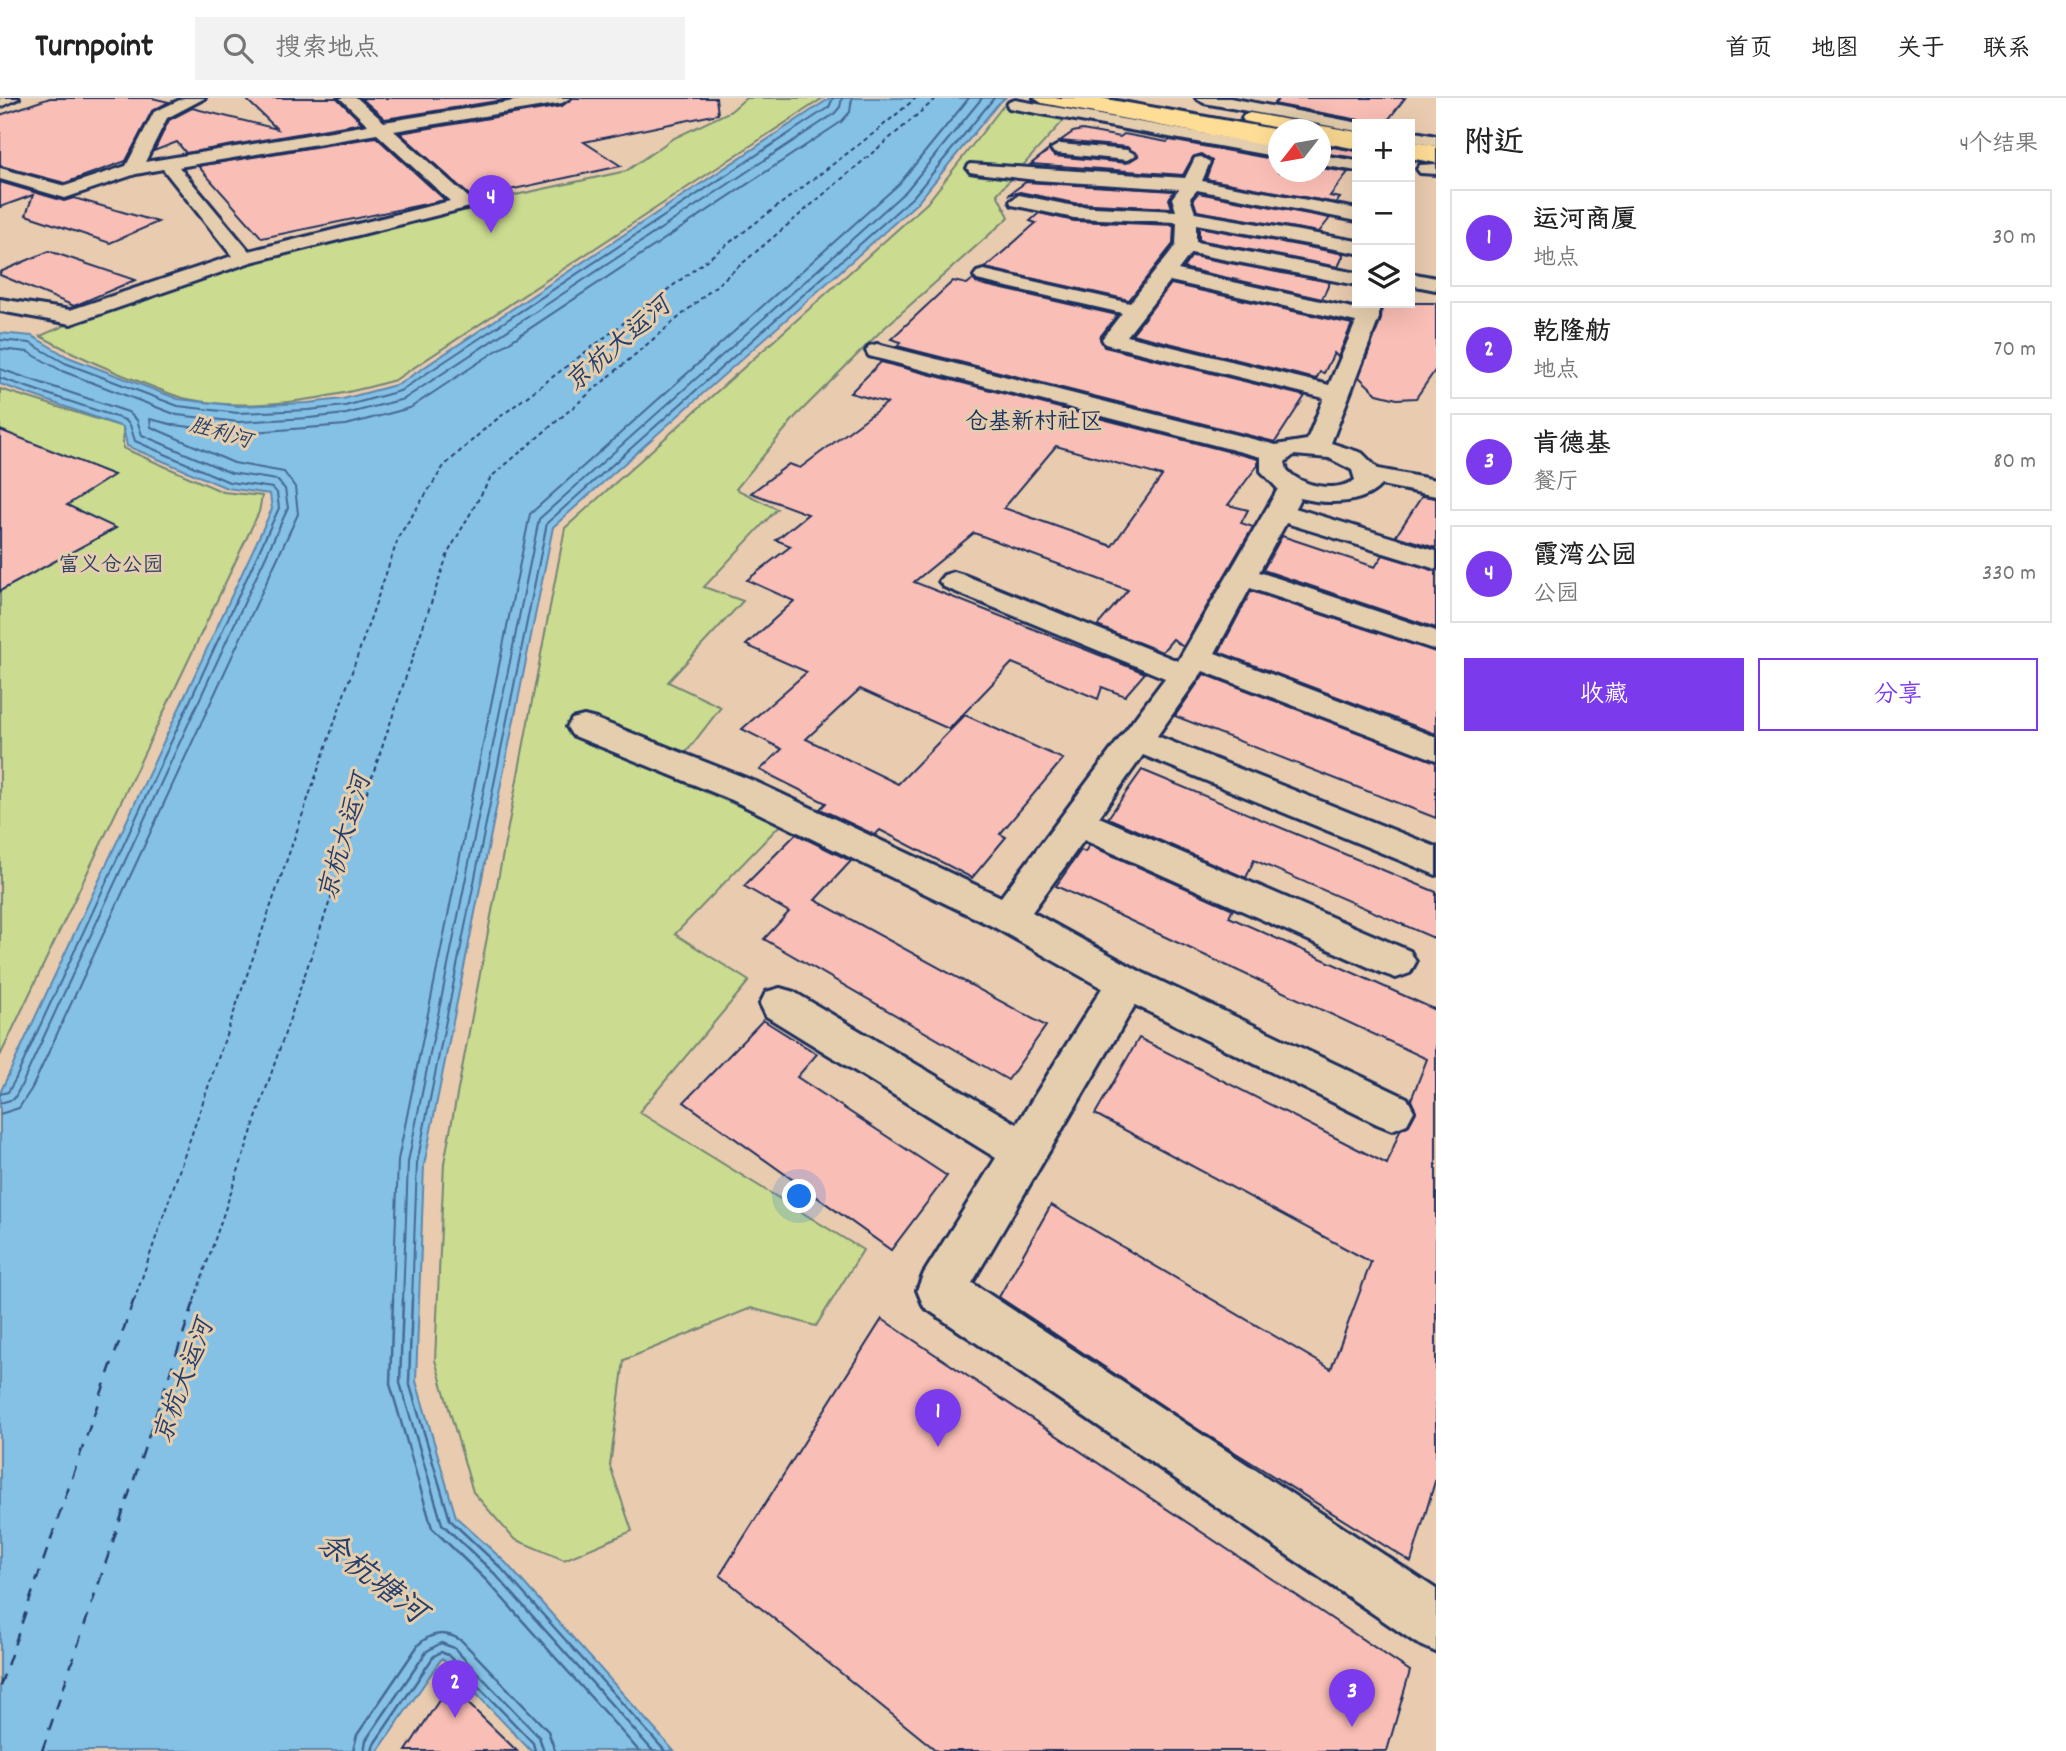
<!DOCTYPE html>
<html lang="zh">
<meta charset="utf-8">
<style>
body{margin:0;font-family:Dekko,"LXGW WenKai TC",sans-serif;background:#f2f2f2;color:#222}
.controls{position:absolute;right:21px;top:21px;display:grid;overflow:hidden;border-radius:0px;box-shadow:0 7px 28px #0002}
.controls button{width:63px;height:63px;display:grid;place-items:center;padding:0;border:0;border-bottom:2px solid #e0e0e0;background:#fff;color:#222;font:35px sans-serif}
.compass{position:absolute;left:1268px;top:21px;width:63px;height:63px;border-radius:50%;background:#fff;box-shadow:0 7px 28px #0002;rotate:239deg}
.you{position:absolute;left:800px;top:1099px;width:24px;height:24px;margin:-18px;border:5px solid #fff;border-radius:50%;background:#1a73e8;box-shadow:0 0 0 10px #1a73e833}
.badge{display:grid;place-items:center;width:46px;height:46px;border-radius:50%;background:#7c3aed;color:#fff;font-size:23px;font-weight:700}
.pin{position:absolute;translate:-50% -58px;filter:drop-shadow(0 2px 4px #0008)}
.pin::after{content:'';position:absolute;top:37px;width:24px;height:21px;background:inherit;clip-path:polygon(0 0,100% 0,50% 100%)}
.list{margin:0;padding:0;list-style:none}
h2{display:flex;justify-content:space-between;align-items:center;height:91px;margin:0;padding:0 28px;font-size:30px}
h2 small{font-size:23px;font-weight:400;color:#767676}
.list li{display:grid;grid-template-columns:46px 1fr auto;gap:21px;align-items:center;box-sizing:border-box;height:98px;margin:0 14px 14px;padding:0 14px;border:2px solid #e0e0e0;border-radius:0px}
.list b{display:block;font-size:26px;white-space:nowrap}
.list p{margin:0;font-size:23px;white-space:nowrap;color:#767676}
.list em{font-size:23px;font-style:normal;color:#767676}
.actions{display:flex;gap:14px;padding:21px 28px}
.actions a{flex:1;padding:16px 0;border:2px solid #7c3aed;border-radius:0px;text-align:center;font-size:24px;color:#7c3aed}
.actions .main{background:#7c3aed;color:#fff}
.icon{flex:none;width:38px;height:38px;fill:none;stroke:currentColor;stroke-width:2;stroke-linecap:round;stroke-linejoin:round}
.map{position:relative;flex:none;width:1436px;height:1653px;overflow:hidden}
header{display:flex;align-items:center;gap:42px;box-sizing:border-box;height:98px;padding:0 35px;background:#fff;border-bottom:2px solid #e0e0e0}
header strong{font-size:33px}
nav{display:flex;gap:38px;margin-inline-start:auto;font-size:24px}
.search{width:490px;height:63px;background:#f2f2f2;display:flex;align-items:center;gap:18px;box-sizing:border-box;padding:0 24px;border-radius:0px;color:#767676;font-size:26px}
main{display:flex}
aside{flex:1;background:#fff}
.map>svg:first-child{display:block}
.green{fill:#cbdb8f;stroke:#738576;stroke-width:2}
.water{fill:#85c1e5;stroke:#5b87af;stroke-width:2}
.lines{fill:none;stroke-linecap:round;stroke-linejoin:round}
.shore-far1{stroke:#456994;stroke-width:2}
.shore{stroke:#456994;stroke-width:2.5}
.ferry-far1{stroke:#263e6c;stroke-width:2;stroke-dasharray:4.5 3.5;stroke-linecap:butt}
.ferry{stroke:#263e6c;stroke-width:2.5;stroke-dasharray:12 10;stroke-linecap:butt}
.building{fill:#f9beb5;stroke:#1b2f5e;stroke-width:2;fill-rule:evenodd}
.minor-casing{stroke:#1b2f5e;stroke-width:6}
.major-casing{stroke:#1b2f5e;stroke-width:6}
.highway-casing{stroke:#1b2f5e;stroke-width:6}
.minor{fill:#e5ceae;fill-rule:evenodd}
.major{fill:#fedd96;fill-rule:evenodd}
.highway{fill:#fedd96;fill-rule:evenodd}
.labels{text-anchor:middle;stroke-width:6;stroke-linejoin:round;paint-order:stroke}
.far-water-label{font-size:21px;font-style:italic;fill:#263e6c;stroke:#e5ceae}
.far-park-label{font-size:21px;fill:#2d4063;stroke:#e5ceae}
.far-quarter-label{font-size:23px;fill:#1b2f5e;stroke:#e5ceae}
.water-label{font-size:26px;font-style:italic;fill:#263e6c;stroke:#e5ceae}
.near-water-label{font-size:32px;font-style:italic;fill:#263e6c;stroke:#e5ceae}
</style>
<header>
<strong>Turnpoint</strong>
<div class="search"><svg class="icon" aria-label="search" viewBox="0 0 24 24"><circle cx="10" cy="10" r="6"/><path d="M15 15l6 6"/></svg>搜索地点</div>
<nav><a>首页</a><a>地图</a><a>关于</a><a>联系</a></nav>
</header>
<main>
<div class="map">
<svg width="1436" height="1653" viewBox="0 0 1436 1653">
<rect width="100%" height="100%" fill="#e9cbaf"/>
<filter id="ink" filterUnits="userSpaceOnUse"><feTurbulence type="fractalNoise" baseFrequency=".0143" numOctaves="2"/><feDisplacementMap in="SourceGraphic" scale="14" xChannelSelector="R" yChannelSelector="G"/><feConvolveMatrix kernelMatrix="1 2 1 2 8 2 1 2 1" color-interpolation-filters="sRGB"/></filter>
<g filter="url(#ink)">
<g class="green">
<path d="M746,0h77l-428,282c-61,18 -143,33 -207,19 -12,-2 -24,-8 -35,-12 -40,-15 -76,-31 -113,-51l40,-17 172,-58 222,-57 152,-33 46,-32 59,-28z"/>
<polygon points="1003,8 1066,20 997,96 1009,119 882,232 796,318 736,391 777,411 704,489 743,503 668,584 721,609 668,678 781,726 675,836 749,883 639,1014 863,1152 816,1228 751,1210 624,1262 610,1368 632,1433 564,1462 514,1441 473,1394 435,1262 444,1065 565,430 927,105"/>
<polygon points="0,291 123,329 123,350 223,394 262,398 259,414 0,958"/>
</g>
<polygon class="water" points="830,0 1005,0 997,7 918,104 553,429 424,1067 416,1283 456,1419 506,1465 674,1653 531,1653 442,1560 378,1653 0,1653 0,995 272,411 270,396 227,390 127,348 123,329 0,286 0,235 32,238 68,259 178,301 238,308 308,305 343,301 399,286"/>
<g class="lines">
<g class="shore-far1">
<polyline points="0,242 30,245 65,265 178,308 238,315 308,312 345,308 400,293 829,9 833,0"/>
<polyline points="0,251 28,254 62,273 177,317 239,324 309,320 346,316 404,301 834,16 840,9 842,0"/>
<polyline points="0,271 128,314 137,322 142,337 231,375 277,382 285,391 288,410 22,986 14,1001 0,1005"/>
<polyline points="0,280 125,322 130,327 135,343 229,384 273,390 277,395 279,410 15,982 8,994 0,996"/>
<polyline points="0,1016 19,1010 32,990 298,416 295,389 284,374 234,365 151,329 150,321 174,327 240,335 346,327 410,310 841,24 850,14 852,0"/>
<polyline points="393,1203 398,1062 530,416 899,86 969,0"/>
<polyline points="403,1203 408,1064 539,421 906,93 982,0"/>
<polyline points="412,1203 417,1065 547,425 913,99 994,0"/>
</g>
<g class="shore">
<polyline points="393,1201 390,1286 432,1430 487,1483 639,1653"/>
<polyline points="403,1201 400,1285 442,1426 495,1476 653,1653"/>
<polyline points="412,1201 409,1284 450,1422 501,1470 665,1653"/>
<path d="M353,1653l4,-16 62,-91c14,-13 28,-13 43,-3l86,90 7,20"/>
<polyline points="364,1653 366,1642 427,1553 441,1545 454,1550 539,1639 544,1653"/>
<polyline points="372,1653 374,1646 434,1558 441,1554 448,1557 533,1645 535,1653"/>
</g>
<g class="ferry-far1">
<polyline points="134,1203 399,438 444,368 488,328 874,35 916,0"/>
<polyline points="194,1203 448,455 491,379 937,0"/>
</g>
<g class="ferry">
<polyline points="0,1588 134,1201"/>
<polyline points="42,1653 195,1201"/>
</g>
</g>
<g class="building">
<polygon points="50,0 152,0 169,4 152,13 126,63 65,85 0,68 0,17"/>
<polygon points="245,0 337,0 362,25 186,55 177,44 154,53 169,22 192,10 277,31"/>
<polygon points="361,0 516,0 385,21"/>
<polygon points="572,0 716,0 718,16 584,44 621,68 486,97 483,94 469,97 400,35 562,8"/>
<polygon points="1280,0 1405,0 1385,26 1367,26 1364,23 1274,6"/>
<polygon points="1082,32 1120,39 1124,36 1167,44 1170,42 1278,62 1278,74 1320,74 1320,70 1348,74 1330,98 1340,100 1336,105 1206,81 1212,63 1201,56 1193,59 1183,77 1031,66 1049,52 1054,58 1127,65 1138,58 1127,49 1060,43 1073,34"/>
<polygon points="376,39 445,102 262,140 198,68"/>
<polygon points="1320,47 1357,53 1357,60 1320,55"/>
<polygon points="0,84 64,103 74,100 158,124 110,145 26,117 33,97 0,109"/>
<polygon points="1026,84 1174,93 1169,101 1172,110 1074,105 1020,94 1008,97"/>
<polygon points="1198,95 1330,120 1319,134 1197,113 1193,101"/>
<polygon points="1039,115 1074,123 1174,127 1173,146 1129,202 985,170 1036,125 1030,123"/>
<polygon points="1199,129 1308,149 1344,156 1338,169 1199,142"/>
<polygon points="49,153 135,182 74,208 0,177 0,174"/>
<polygon points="1192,158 1330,184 1322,201 1183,170"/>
<polygon points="973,181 976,185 1117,217 1100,239 1104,249 1305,298 1275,344 897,248 901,244 891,241 953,183 967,186"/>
<polygon points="1171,186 1352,226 1338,259 1334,255 1324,275 1320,274 1316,281 1132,236"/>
<polygon points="1382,205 1436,205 1436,271 1416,300 1397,301 1377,296 1359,279 1381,221"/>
<path d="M881,264l377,97v6l-30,40 20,5 -7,13 12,4 -70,120 -10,-8 -11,13 -65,-26 31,-36 -154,-57 -60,49 231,91 -20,23 -23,-9 -4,12 -86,-36 -63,66 -89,-40 -54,50 92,45 67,-69 98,44 -63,75 6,3 -34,41 -92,-48 -5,5 -55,-26 6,-6 -66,-33 22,-21 -40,-20 65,-57 -61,-27 48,-44 -47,-21 44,-34 -15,-6 32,-26 -57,-21 38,-29 11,4 87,-65 -37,-10zM1056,348l106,30 -50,70 -108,-38z"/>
<polygon points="0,332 114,377 67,407 116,430 0,493"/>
<polygon points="1422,398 1436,400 1436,450 1396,438"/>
<polygon points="1282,438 1375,469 1383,457 1436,473 1436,530 1263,472"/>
<polygon points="1251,493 1436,554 1436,636 1219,554"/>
<polygon points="1204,576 1436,664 1436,720 1175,618"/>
<polygon points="1142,672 1436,794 1436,841 1254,762 1246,780 1108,720"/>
<polygon points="796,736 851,763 815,802 1046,928 1008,982 764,841 789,814 744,788"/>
<polygon points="1089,747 1233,811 1229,819 1436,912 1436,1380 1411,1464 1199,1332 999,1199 1051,1107 1331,1271 1371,1164 1095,1016 1139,940 1387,1066 1400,1032 1409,1027 1416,1014 1411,1002 1427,961 1056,788 1081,752 1085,754"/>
<polygon points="763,922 817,956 797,979 947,1078 891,1152 684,1004"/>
<polygon points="882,1221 1410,1573 1387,1653 937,1653 720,1477"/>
<polygon points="449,1587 517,1653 406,1653"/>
</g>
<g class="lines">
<g class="minor-casing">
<g id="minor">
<polygon points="0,0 19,0 0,9"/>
<path d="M184,0h21l-38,20 -22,44 223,-37 -28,-27h17l27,24 149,-24h37l-8,5 -168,28 76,68 2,4 -2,4 -219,55 -180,62 -71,-13v-12l70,11 162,-54 -69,-87 -27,5 -71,24 -65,-19v-11l65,18 61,-20 28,-54zM377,36l73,67 -201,50 -70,-84z"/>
<polygon points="1196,0 1230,0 1364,26 1357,26 1357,33 1204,5"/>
<polygon points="1015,2 1279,49 1279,59 1009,10 1007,7 1009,4"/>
<polygon points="1410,33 1436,38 1436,48 1410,43"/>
<polygon points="1060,46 1127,52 1136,57 1127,62 1054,55 1051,51"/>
<polygon points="1321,57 1357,63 1357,73 1321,67"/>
<path d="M1201,59l9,5 -8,19 155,28v12l-160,-31 -7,8 5,15 162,28v12l-161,-29v18l161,31v12l-166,-32 -13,17 179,39v-6h22v15l-48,125 31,10 16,16 58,11v16l-55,-11c-19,21 -56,19 -81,13l-5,10 141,43v18l-150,-46 -27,49 177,59v19l-186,-62 -35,65 221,84v23l-233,-89 -46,65 279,111v28l-293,-120 -44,62 311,134 6,11 -6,11 -14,5 -14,-5 -298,-133 -52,72 109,60 266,126 7,13 -7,13 -15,6 -15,-6 -242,-119 -163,278 464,306v63l-20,-9 -492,-336 -7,-17 7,-17 72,-115 -230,-142 -6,-12 6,-12 14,-4 14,4 223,132 85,-136 -108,-61 -262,-127 -160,-65 -5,-8 5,-8 12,-3 12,3 160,63 245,115 164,-219 -221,-91 -5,-6 5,-6 10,-3 10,3 214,86 100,-172 -17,-18v-14l-392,-101 -3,-5 3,-5 8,-2 399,101 31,-5 17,-42 -219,-54 -3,-5 20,-26 -145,-33 -3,-4 3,-4 7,-2 146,33 46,-58 1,-23 -103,-4 -62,-13 -2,-4 9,-6 55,11 102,5 -4,-13 7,-9 -143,-9 -60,-7 -6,-1 -3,-4 3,-4 215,14 10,-20zM1170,183l186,41 -27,63 -202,-49zM1294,357l35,3 23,12 3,10c-19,13 -53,7 -68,-10l-2,-8z"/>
<polygon points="1436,66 1436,76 1420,75 1417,71 1420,67"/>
<polygon points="1410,175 1436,180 1436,192 1410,187"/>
</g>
</g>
<g class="major-casing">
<g id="major">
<polygon points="1034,0 1067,0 1279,40 1279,50 1042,5"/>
<polygon points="1250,15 1357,34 1357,44 1321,37 1321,32 1287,32 1244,23 1242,20 1244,17"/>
<polygon points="1410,43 1436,48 1436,58 1410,53"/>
</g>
</g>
<g class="highway-casing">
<g id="highway">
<polygon points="1066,0 1100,0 1279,32 1279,42 1074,5"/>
<polygon points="1321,34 1357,41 1357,51 1321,44"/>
<polygon points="1410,50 1436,55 1436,65 1410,60"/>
</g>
</g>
<use href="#minor" class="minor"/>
<use href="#major" class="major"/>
<use href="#highway" class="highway"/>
</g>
</g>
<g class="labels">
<g class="far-water-label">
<text transform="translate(221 334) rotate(16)" y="7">胜利河</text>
</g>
<g class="far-park-label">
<text x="111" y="473">富义仓公园</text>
</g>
<g class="far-quarter-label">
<text x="1034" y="330">仓基新村社区</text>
</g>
<g class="water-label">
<text transform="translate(617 245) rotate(-41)" y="9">京杭大运河</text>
<text transform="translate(343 739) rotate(-74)" y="9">京杭大运河</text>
<text transform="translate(182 1283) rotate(-70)" y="9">京杭大运河</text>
</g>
<g class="near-water-label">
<text transform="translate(373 1478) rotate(38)" y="11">余杭塘河</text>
</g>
</g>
</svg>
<div class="controls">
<button>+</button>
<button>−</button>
<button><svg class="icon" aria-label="layers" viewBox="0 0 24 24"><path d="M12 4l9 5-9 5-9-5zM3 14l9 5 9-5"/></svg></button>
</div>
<svg class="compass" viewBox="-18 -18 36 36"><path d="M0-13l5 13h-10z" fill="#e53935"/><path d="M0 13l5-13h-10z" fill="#767676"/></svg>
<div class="you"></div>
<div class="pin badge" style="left:938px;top:1349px">1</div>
<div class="pin badge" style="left:455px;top:1620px">2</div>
<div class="pin badge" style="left:1352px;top:1629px">3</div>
<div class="pin badge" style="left:491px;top:135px">4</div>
</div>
<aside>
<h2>附近<small>4个结果</small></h2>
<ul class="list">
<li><span class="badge">1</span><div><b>运河商厦</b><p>地点</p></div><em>30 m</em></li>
<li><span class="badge">2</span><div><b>乾隆舫</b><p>地点</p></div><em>70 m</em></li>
<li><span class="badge">3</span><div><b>肯德基</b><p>餐厅</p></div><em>80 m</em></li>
<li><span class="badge">4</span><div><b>霞湾公园</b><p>公园</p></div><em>330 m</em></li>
</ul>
<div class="actions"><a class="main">收藏</a><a>分享</a></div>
</aside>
</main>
